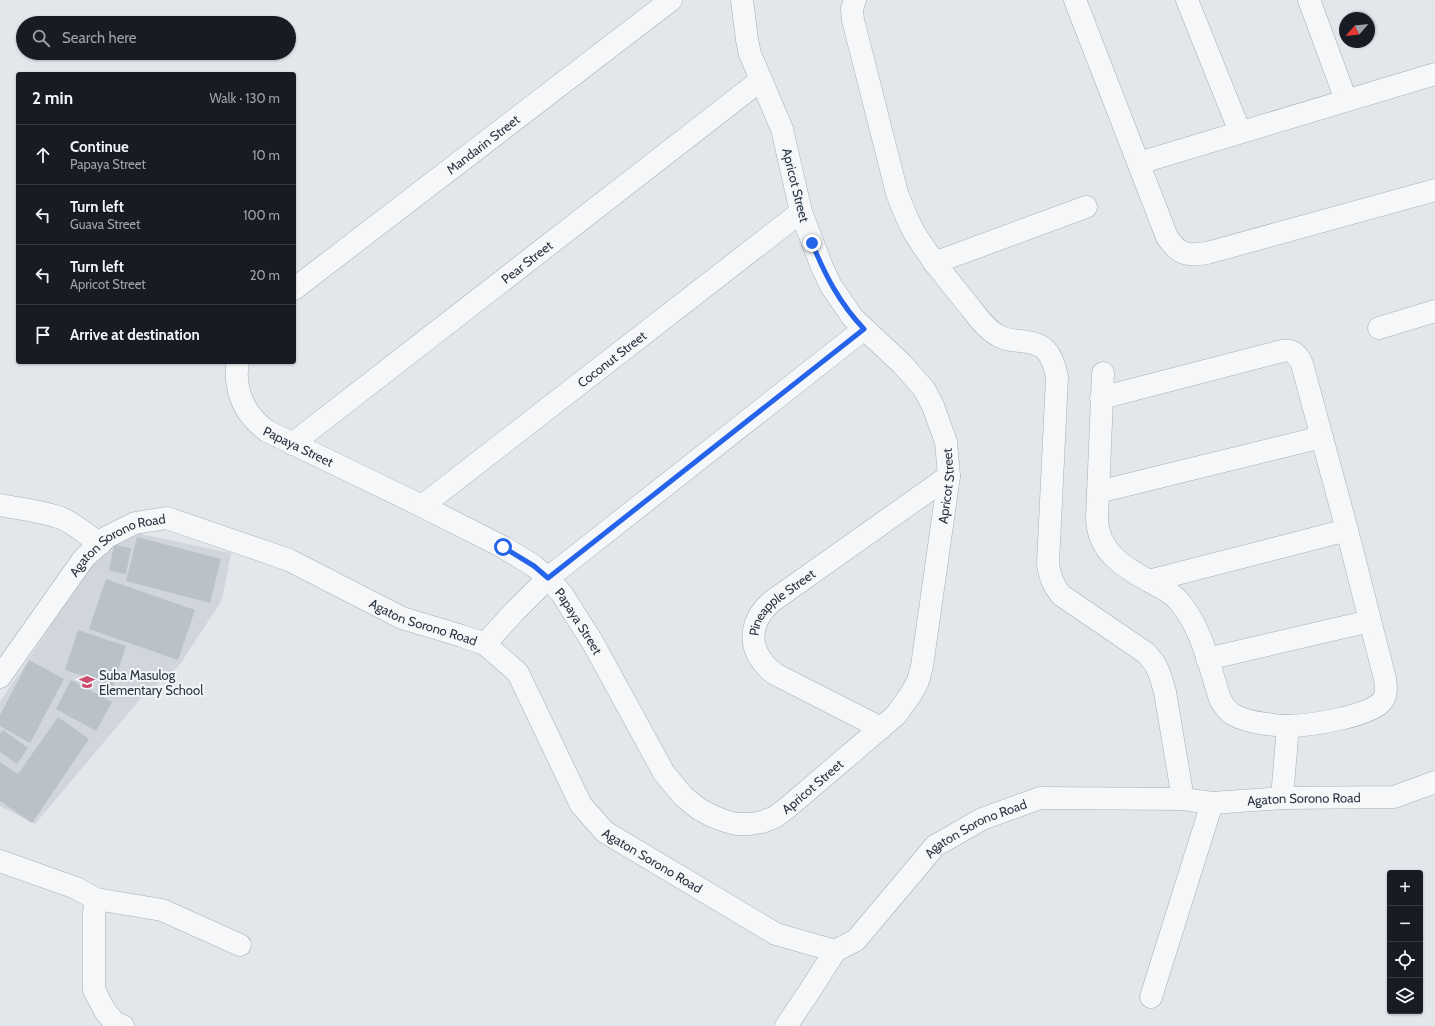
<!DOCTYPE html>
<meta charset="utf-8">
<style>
body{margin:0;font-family:Cabin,sans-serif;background:#20242c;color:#f1f3f6}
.controls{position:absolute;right:12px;bottom:12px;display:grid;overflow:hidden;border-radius:4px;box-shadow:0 1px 3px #0004}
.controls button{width:36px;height:36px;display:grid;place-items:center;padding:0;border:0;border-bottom:1px solid #363941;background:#171b24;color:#f1f3f6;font:20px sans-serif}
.compass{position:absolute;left:1339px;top:12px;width:36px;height:36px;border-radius:50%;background:#171b24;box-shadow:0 1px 3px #0004;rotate:242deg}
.stop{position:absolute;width:12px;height:12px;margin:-9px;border:3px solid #2563eb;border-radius:50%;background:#fff}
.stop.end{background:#2563eb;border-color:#fff;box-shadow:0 1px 4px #0008}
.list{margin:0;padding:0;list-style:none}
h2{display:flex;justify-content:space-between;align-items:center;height:52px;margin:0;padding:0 16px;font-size:17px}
h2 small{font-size:13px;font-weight:400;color:#9ea1a6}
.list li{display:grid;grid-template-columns:26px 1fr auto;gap:12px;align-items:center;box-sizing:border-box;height:60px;padding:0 16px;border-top:1px solid #363941}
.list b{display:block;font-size:15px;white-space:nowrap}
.list p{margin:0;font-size:13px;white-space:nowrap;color:#9ea1a6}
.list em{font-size:13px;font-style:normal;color:#9ea1a6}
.icon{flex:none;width:22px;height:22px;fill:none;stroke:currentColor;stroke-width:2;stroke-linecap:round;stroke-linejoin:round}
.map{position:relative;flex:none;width:1435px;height:1026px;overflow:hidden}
.search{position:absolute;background:#171b24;box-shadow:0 1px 3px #0004;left:16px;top:16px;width:280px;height:44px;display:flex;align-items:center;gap:10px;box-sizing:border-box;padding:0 14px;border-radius:22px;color:#9ea1a6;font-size:15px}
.panel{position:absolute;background:#171b24;box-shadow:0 1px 3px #0004;left:16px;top:72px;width:280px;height:292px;border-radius:4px}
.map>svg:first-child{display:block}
.built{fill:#d1d6dd}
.building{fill:#bac1c8}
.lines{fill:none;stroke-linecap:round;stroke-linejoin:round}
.minor-casing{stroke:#a8aeb5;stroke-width:23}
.minor{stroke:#f6f7f9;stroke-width:22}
.route{stroke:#2563eb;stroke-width:5}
.labels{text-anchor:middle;stroke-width:4;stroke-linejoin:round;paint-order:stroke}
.street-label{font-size:13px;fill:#2b3643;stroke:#f3f6f8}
.poi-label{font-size:13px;fill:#2b3643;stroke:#f3f6f8;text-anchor:start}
</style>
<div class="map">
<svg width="1435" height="1026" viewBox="0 0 1435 1026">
<rect width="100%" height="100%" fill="#e3e7eb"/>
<polygon class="built" points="131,532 231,553 222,600 179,666 141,698 35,824 0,806 0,702 82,579 105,549"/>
<g class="building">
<polygon points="137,537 221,559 210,603 126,581"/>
<polygon points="114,545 131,548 126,574 109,571"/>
<polygon points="106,579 195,610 178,660 89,629"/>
<polygon points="78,630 126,646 113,686 65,670"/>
<polygon points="29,660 64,679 30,743 0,726 0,715"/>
<polygon points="71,680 112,702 96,731 56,709"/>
<polygon points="58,717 89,739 32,823 0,801 0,762 18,774"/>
<polygon points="3,730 28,748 17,764 0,752 0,734"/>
</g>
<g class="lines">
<g class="minor-casing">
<g id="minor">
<path d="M855,0l-3,9 1,11 44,173c5,13 10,27 17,39 15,25 33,47 51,69 10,12 20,28 34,35 6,4 13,4 21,5 25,2 32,11 37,36l-9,187c2,13 5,21 13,31l85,58 9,11 5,11 5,17 18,107"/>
<path d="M1075,0l92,237c12,18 20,19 40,16l228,-63"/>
<polyline points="1187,0 1240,132"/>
<polyline points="1309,0 1346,100"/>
<polyline points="1139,163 1435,74"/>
<polyline points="934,263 1086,207"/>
<path id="s1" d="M294,289l377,-289"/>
<polyline points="1379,328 1435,311"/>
<path id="s2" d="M238,362c-4,18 2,42 15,56 4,5 9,9 14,13l155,75 81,41 31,19 14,12 14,16 31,49 71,130 19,23 16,13 13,7 13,5 11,3h14l12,-2 13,-5 12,-9 109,-93 15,-21 7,-13 4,-15 27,-190 -3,-34 -13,-36 -9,-17 -22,-25 -49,-46 -22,-32 -9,-19 -21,-55 -19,-83 -32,-75 -3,-14 -5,-40"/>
<path d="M1101,398l181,-47c11,-2 16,4 20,13l45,166 38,149c1,7 2,15 -2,21 -11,17 -77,26 -96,26 -15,-1 -44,-4 -56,-13 -5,-3 -8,-9 -11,-14 -11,-34 -19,-74 -43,-100 -8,-8 -19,-13 -28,-18 -26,-14 -51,-30 -52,-62l6,-146"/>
<path id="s3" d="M292,444l469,-364"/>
<polyline points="1098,492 1322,437"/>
<path d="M0,505c20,4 41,6 61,13 14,6 26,17 39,26"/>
<path id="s4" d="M422,506l379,-294"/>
<polyline points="1149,581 1347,530"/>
<polyline points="485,644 514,612 548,578 864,329"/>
<polyline points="1207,659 1370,621"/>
<path id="s5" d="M0,677l84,-119 23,-21 28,-14 32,-5 122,42 113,58 60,18 23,8 33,29 63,132 24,27 171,102 59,17 21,-11 79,-94 47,-27 58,-21 143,1 29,4 70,-5 112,-1 41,-15"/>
<path id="s6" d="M881,728l-106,-54c-27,-21 -29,-49 -4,-72l178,-126"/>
<polyline points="1282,798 1288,726"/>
<polyline points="0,861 76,888 96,899 94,913 94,990 105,1011 115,1023 123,1026"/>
<polyline points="96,899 162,910 240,945"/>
<polyline points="1151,997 1212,803"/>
<polyline points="786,1026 809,992 835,951"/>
</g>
</g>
<use href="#minor" class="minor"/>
</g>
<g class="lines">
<path class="route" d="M503,547l31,19 14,12 316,-249c-24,-25 -39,-54 -52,-86"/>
</g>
<defs>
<g id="school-bare" transform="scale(1.2)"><path d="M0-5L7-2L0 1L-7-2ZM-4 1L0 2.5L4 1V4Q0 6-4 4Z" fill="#cb4d6d" stroke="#f3f6f8" stroke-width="2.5" paint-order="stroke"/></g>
</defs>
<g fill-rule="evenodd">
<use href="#school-bare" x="87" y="682"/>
</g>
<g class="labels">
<g class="street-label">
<text dy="5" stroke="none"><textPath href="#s1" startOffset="238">Mandarin Street</textPath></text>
<text transform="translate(796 185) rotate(76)" y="5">Apricot Street</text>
<text dy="5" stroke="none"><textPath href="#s3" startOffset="297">Pear Street</textPath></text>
<text dy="5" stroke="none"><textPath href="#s4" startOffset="240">Coconut Street</textPath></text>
<text dy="5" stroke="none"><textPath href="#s2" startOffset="114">Papaya Street</textPath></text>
<text dy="5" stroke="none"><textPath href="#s2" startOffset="1151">Apricot Street</textPath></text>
<text dy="5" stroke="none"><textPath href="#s5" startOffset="182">Agaton Sorono Road</textPath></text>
<text dy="5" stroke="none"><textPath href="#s6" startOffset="210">Pineapple Street</textPath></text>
<text dy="5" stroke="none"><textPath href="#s5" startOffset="518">Agaton Sorono Road</textPath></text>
<text dy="5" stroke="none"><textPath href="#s2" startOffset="450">Papaya Street</textPath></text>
<text dy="5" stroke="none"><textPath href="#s2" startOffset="803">Apricot Street</textPath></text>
<text dy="5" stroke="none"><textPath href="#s5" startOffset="1597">Agaton Sorono Road</textPath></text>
<text dy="5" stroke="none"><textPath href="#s5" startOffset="1261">Agaton Sorono Road</textPath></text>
<text dy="5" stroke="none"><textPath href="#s5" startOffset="865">Agaton Sorono Road</textPath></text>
</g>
<g class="poi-label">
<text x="99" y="680">Suba Masulog<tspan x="99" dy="15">Elementary School</tspan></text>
</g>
</g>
</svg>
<div class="controls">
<button>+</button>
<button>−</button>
<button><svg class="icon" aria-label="locate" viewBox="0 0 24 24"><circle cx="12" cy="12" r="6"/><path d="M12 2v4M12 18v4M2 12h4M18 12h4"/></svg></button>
<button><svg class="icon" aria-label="layers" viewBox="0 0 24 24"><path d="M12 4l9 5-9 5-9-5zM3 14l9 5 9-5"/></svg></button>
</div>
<svg class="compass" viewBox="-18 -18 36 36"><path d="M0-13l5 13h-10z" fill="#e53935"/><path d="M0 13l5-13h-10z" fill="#9ea1a6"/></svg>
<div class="stop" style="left:503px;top:547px"></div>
<div class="stop end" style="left:812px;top:243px"></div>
<div class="search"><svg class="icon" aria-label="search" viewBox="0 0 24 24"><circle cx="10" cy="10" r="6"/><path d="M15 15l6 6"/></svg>Search here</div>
<section class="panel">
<h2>2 min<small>Walk · 130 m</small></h2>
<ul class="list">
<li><svg class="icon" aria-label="ahead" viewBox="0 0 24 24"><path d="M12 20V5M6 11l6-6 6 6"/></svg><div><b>Continue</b><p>Papaya Street</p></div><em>10 m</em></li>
<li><svg class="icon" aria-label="left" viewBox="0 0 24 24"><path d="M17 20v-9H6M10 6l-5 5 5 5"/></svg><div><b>Turn left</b><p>Guava Street</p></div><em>100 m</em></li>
<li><svg class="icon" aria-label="left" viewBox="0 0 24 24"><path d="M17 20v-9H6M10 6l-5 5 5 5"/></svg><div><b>Turn left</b><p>Apricot Street</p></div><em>20 m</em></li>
<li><svg class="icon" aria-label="arrive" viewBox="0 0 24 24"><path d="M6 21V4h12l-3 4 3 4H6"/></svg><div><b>Arrive at destination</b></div></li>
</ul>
</section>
</div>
